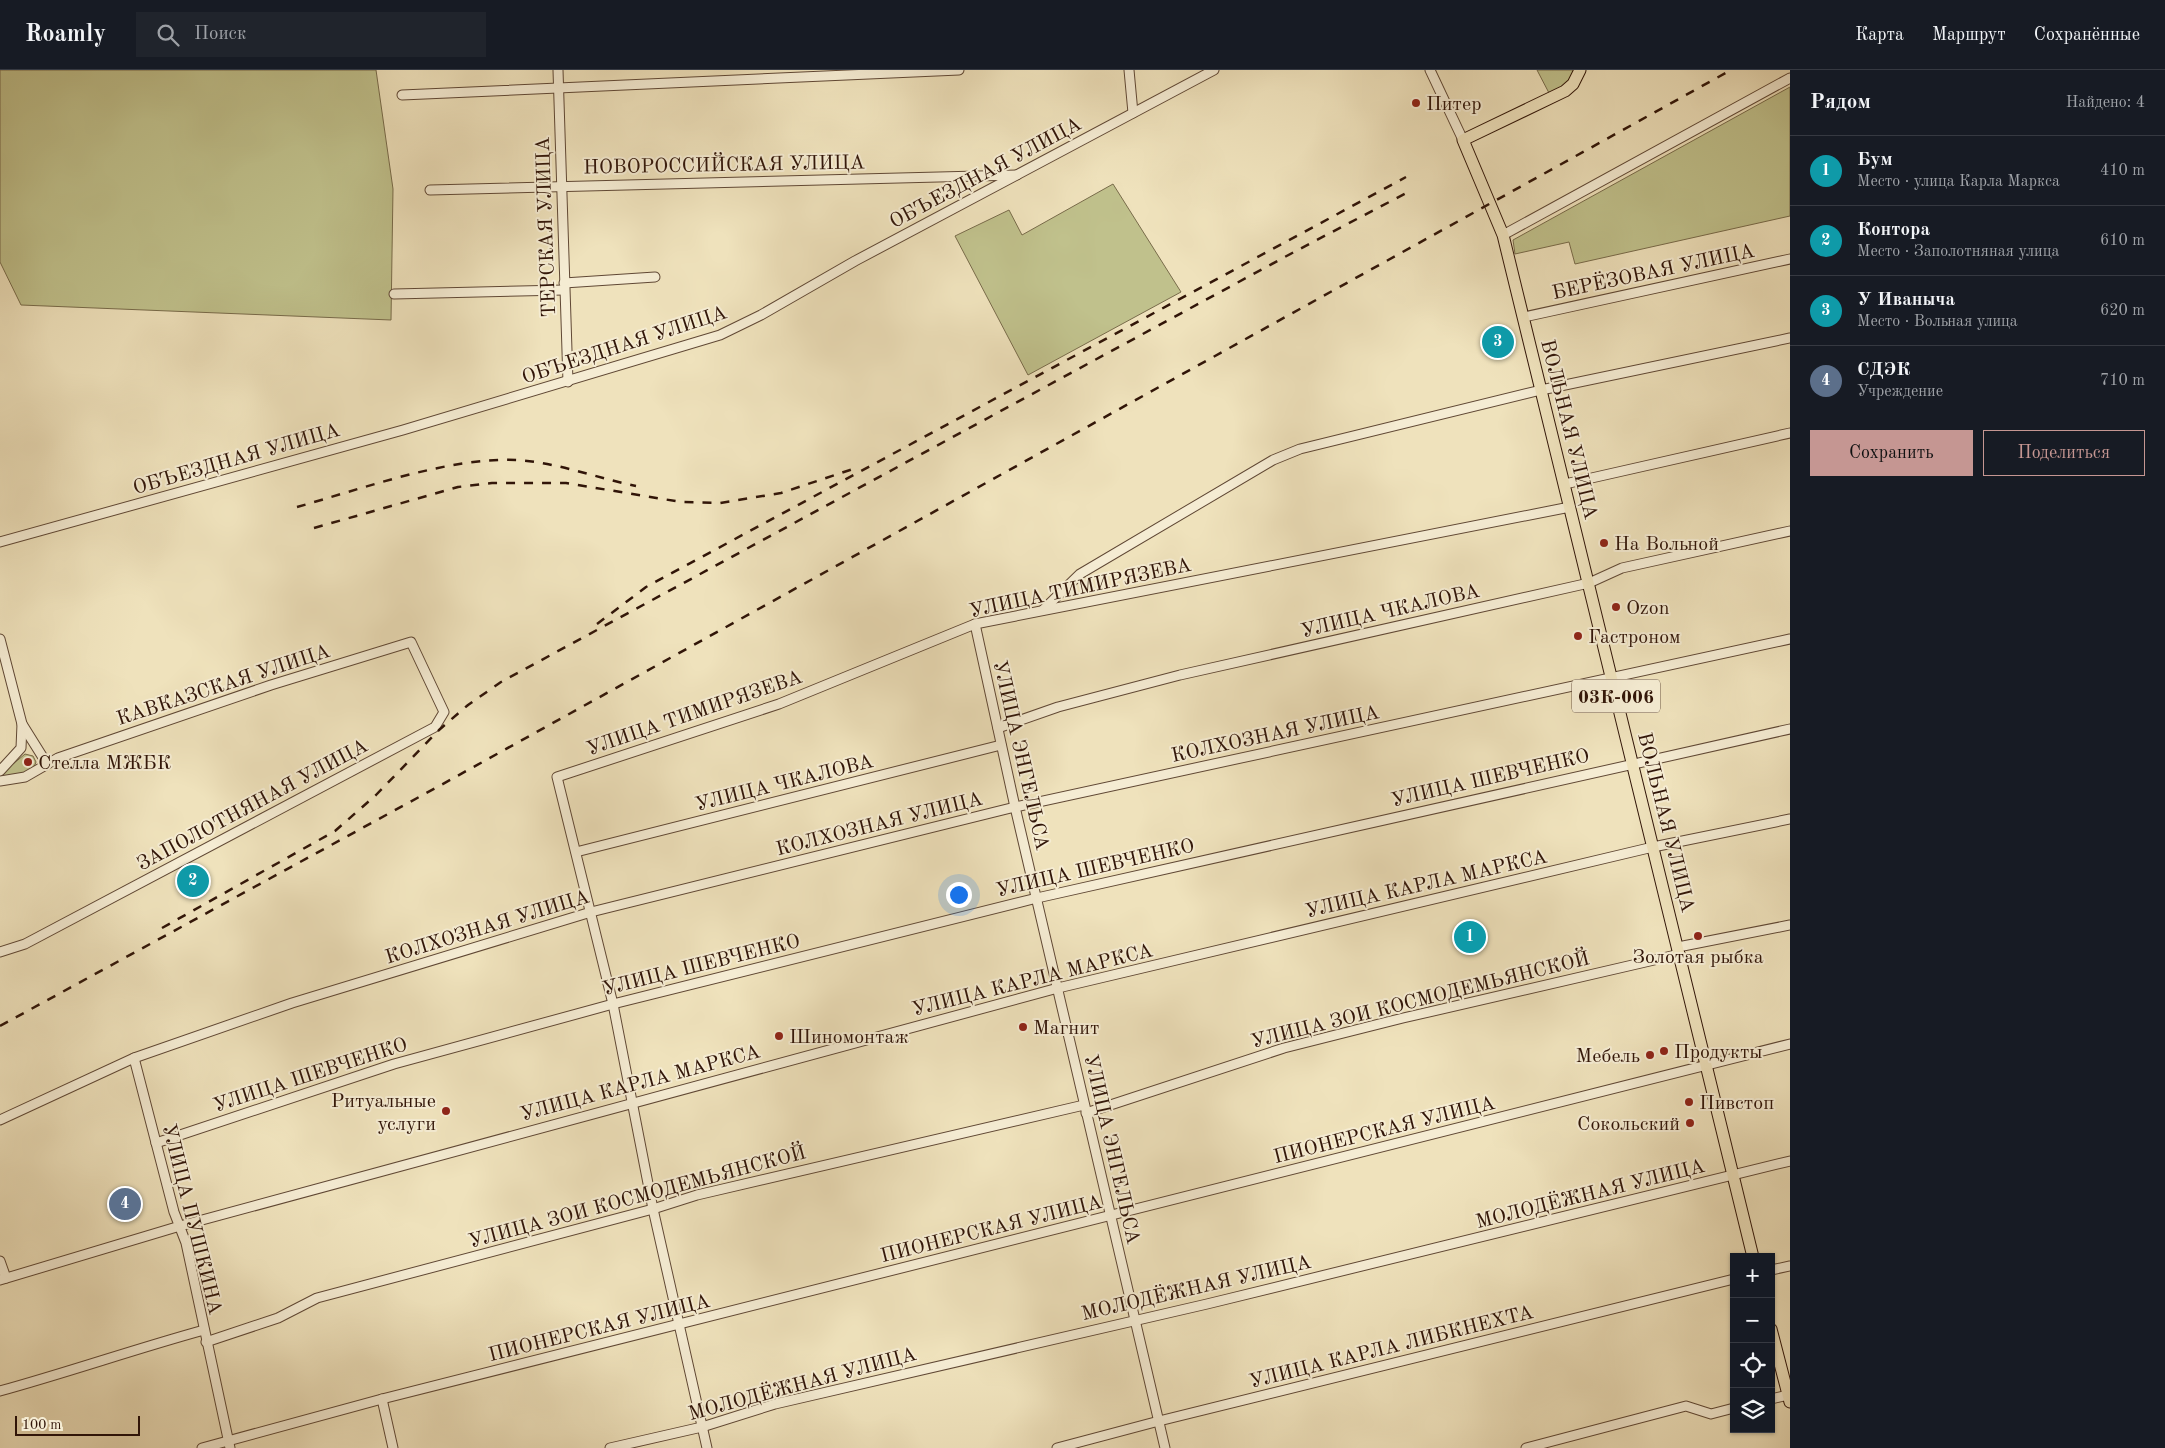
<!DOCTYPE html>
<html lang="ru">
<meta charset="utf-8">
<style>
body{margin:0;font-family:"Old Standard TT",serif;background:#20242c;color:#f1f3f6}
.controls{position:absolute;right:15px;bottom:15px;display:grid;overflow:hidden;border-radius:0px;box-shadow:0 1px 4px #0004}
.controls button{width:45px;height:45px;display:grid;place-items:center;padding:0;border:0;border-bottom:1px solid #363941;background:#171b24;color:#f1f3f6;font:25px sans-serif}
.scale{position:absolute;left:15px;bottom:12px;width:125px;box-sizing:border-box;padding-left:5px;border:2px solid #311508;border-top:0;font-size:14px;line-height:18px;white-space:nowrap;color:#311508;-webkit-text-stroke:4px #f5ecd3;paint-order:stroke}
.you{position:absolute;left:958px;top:824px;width:18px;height:18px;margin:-12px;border:4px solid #fff;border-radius:50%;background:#1a73e8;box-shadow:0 0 0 8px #1a73e833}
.badge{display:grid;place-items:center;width:32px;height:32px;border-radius:50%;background:#c59692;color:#fff;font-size:16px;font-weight:700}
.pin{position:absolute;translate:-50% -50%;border:2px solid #fff;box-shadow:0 1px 5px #0006}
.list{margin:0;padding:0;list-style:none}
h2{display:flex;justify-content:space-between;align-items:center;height:65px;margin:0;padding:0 20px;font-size:21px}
h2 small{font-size:16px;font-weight:400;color:#9ea1a6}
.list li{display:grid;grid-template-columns:32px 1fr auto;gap:15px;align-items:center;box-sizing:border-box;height:70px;padding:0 20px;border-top:1px solid #363941}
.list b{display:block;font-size:19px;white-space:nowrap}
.list p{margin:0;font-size:16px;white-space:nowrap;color:#9ea1a6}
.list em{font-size:16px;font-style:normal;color:#9ea1a6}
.actions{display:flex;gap:10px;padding:15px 20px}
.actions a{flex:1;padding:11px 0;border:1px solid #c59692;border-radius:0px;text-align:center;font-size:18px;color:#c59692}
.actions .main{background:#c59692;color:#111}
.icon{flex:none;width:28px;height:28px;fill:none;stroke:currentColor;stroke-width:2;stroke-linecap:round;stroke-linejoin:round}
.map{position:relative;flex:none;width:1790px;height:1378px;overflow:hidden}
header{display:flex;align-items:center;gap:30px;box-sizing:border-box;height:70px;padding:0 25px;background:#171b24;border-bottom:1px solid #363941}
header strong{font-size:24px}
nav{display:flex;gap:28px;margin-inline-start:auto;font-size:18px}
.search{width:350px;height:45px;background:#20242c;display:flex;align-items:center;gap:12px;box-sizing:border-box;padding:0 18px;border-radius:0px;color:#9ea1a6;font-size:19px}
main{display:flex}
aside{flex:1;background:#171b24}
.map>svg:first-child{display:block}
.green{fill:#c0c18c;stroke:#786b4a}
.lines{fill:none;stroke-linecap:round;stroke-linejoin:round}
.minor-casing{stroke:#604835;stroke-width:11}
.major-casing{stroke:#311508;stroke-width:13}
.minor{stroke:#f5ecd3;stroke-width:9}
.major{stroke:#efe2bc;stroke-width:11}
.rail{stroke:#311508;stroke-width:2.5;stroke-dasharray:9 9;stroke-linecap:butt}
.poi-dot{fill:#8f2418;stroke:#f5ecd3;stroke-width:2}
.labels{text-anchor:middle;stroke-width:4;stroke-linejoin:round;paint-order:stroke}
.shield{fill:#f5ecd3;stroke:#6c5645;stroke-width:1}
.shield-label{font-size:19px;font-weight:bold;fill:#311508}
.poi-label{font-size:20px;fill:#311508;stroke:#f5ecd3;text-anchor:start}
.street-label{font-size:20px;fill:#311508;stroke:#f5ecd3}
</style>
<header>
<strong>Roamly</strong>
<div class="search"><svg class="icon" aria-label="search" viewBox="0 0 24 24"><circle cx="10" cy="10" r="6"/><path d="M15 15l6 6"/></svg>Поиск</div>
<nav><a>Карта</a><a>Маршрут</a><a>Сохранённые</a></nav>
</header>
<main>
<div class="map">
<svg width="1790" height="1378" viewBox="0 0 1790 1378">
<rect width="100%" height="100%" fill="#efe2bc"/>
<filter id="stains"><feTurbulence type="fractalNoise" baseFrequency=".004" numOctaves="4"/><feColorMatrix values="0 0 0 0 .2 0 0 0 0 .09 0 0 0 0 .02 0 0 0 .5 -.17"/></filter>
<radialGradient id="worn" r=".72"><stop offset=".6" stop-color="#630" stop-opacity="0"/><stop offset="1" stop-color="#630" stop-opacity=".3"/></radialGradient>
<g class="green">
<polygon points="0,0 376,0 393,119 391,250 21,235 0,192"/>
<polygon points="1537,0 1575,0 1566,15 1549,23"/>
<polygon points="1790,17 1790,146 1575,194 1569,172 1515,184 1513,170"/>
<polygon points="1113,114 1181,222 1028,305 955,166 1009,140 1022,165"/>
<path d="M25,684l8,2 3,6c-3,12 -25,14 -36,18v-5z"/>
</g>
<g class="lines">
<g class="minor-casing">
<g id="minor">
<polyline points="558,0 568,312"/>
<polyline points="1129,0 1133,43"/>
<polyline points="1430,0 1463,70"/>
<polyline points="402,25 959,0"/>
<polyline points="430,120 1017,105"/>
<polyline points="1503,165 1790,8"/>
<polyline points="564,213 655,207"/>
<polyline points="394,224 564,220"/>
<polyline points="1524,247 1790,189"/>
<polyline points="1565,414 1790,363"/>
<polyline points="0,472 403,360 720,265 761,245 855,191 1214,0"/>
<polyline points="1043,540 1080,504 1273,390 1300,379 1541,320 1790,268"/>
<polyline points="975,554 1015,737 1165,1378"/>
<polyline points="0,569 22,654 21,678 0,701"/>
<polyline points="22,654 47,694"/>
<polyline points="998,658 1058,637 1180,605 1589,513 1622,498 1790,461"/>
<polyline points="0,711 25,707 58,688 271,615 411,572 444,642 435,657 25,874 0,882"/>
<polyline points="576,782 1001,675"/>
<polyline points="1678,877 1790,855"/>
<polyline points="134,988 174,1142 186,1173 230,1378"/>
<polyline points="1086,1043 1284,978 1403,948 1680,884"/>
<polyline points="0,1050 134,988 292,933 591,842 1015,737 1790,569"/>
<polyline points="156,1073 394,994 613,934 1037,828 1790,659"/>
<polyline points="0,1191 6,1208"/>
<polyline points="1771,1200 1790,1196"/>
<polyline points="0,1210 180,1156 1058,918 1653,777 1790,749"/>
<polyline points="206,1272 278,1248 317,1228 653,1139 697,1125 1084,1035"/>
<path d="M0,1321c69,-19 135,-42 204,-61"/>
<polyline points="382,1329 393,1378"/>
<polyline points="1771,1329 1788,1325"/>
<polyline points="202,1378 382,1329 1790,974"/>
<polyline points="610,1378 702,1357 775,1334 1207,1234 1790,1091"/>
<polyline points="707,1378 653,1139 613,934 557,707 779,634 975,554 1570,437"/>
<polyline points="1057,1378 1159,1351 1734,1209"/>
<polyline points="1526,1378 1686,1336 1711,1344 1734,1338"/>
</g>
</g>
<g class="major-casing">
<g id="major">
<polyline points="1580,0 1573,14 1565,21 1463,70 1503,165 1753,1187"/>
<polyline points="1771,1259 1790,1332"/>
</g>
</g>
<use href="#minor" class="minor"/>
<use href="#major" class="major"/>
<g class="rail">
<path d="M297,437c68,-19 151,-50 221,-47 41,3 79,18 118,26"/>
<polyline points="314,458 458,417 492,413 566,413 681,432 720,433 781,423 853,399"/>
<polyline points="597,554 646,517 1406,107"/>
<polyline points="162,858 335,761 376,725 439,660 468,635 501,612 1294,182 1412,120"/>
<polyline points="0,956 441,715 1731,0"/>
</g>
</g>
<g class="poi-dot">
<circle cx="1416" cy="33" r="5"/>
<circle cx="1604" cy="473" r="5"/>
<circle cx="1616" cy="537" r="5"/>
<circle cx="1578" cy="566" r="5"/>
<circle cx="28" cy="692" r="5"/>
<circle cx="1698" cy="866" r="5"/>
<circle cx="1023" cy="957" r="5"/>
<circle cx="779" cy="966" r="5"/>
<circle cx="1664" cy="981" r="5"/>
<circle cx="1650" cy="985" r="5"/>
<circle cx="1689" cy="1032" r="5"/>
<circle cx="446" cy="1041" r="5"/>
<circle cx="1690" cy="1053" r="5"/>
</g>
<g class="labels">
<rect class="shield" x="1572" y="609.5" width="88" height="33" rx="4"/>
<g class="shield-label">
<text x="1616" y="633">03К-006</text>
</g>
<g class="poi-label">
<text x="1426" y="40">Питер</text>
<text x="1614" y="480">На Вольной</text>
<text x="1626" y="544">Ozon</text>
<text x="1588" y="573">Гастроном</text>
<text x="38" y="699">Стелла МЖБК</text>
<text x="1698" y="893" text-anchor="middle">Золотая рыбка</text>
<text x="1033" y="964">Магнит</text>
<text x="789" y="973">Шиномонтаж</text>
<text x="1674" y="988">Продукты</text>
<text x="1640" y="992" text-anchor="end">Мебель</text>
<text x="436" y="1037" text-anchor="end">Ритуальные<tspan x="436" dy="23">услуги</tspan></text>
<text x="1699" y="1039">Пивстоп</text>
<text x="1680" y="1060" text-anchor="end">Сокольский</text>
</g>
<g class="street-label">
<text transform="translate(724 94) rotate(-1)" y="7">НОВОРОССИЙСКАЯ УЛИЦА</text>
<text transform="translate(985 102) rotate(-28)" y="7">ОБЪЕЗДНАЯ УЛИЦА</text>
<text transform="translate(545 157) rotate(-92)" y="7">ТЕРСКАЯ УЛИЦА</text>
<text transform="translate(1653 201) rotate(-12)" y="7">БЕРЁЗОВАЯ УЛИЦА</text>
<text transform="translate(624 274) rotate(-18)" y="7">ОБЪЕЗДНАЯ УЛИЦА</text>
<text transform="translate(1570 359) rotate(76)" y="7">ВОЛЬНАЯ УЛИЦА</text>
<text transform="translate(236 388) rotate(-16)" y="7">ОБЪЕЗДНАЯ УЛИЦА</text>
<text transform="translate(1080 517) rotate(-12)" y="7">УЛИЦА ТИМИРЯЗЕВА</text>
<text transform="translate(1390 540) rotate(-13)" y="7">УЛИЦА ЧКАЛОВА</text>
<text transform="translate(223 614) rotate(-18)" y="7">КАВКАЗСКАЯ УЛИЦА</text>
<text transform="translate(694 642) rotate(-19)" y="7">УЛИЦА ТИМИРЯЗЕВА</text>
<text transform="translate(1275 663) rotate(-12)" y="7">КОЛХОЗНАЯ УЛИЦА</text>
<text transform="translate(1022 685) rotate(77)" y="7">УЛИЦА ЭНГЕЛЬСА</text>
<text transform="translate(1490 707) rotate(-13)" y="7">УЛИЦА ШЕВЧЕНКО</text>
<text transform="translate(784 712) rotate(-14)" y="7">УЛИЦА ЧКАЛОВА</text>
<text transform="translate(252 734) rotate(-28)" y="7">ЗАПОЛОТНЯНАЯ УЛИЦА</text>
<text transform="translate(1667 752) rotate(76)" y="7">ВОЛЬНАЯ УЛИЦА</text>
<text transform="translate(879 753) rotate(-14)" y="7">КОЛХОЗНАЯ УЛИЦА</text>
<text transform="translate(1095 797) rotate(-13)" y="7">УЛИЦА ШЕВЧЕНКО</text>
<text transform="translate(1426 813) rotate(-13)" y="7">УЛИЦА КАРЛА МАРКСА</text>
<text transform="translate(487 856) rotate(-17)" y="7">КОЛХОЗНАЯ УЛИЦА</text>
<text transform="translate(701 894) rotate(-14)" y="7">УЛИЦА ШЕВЧЕНКО</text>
<text transform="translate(1032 909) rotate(-14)" y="7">УЛИЦА КАРЛА МАРКСА</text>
<text transform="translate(1420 929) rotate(-14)" y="7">УЛИЦА ЗОИ КОСМОДЕМЬЯНСКОЙ</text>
<text transform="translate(310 1004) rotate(-18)" y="7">УЛИЦА ШЕВЧЕНКО</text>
<text transform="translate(640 1012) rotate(-15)" y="7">УЛИЦА КАРЛА МАРКСА</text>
<text transform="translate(1384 1059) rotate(-14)" y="7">ПИОНЕРСКАЯ УЛИЦА</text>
<text transform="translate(1113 1079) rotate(77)" y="7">УЛИЦА ЭНГЕЛЬСА</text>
<text transform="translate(1590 1123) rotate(-14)" y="7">МОЛОДЁЖНАЯ УЛИЦА</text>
<text transform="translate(637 1126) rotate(-15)" y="7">УЛИЦА ЗОИ КОСМОДЕМЬЯНСКОЙ</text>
<text transform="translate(193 1149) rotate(76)" y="7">УЛИЦА ПУШКИНА</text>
<text transform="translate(991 1158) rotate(-14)" y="7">ПИОНЕРСКАЯ УЛИЦА</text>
<text transform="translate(1196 1217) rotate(-13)" y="7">МОЛОДЁЖНАЯ УЛИЦА</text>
<text transform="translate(599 1257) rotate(-14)" y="7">ПИОНЕРСКАЯ УЛИЦА</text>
<text transform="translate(1391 1276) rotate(-14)" y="7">УЛИЦА КАРЛА ЛИБКНЕХТА</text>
<text transform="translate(802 1313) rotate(-15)" y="7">МОЛОДЁЖНАЯ УЛИЦА</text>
</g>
</g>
<rect width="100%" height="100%" filter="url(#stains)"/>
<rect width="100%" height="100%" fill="url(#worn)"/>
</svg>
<div class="controls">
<button>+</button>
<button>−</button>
<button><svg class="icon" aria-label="locate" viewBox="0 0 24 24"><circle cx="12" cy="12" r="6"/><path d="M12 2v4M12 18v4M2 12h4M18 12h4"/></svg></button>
<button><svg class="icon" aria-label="layers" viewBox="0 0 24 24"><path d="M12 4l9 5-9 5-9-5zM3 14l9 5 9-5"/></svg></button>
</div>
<div class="scale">100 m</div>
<div class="you"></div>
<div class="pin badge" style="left:1470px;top:867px;background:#0f9aa8">1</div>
<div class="pin badge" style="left:193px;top:811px;background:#0f9aa8">2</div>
<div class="pin badge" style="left:1498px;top:272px;background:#0f9aa8">3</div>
<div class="pin badge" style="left:125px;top:1134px;background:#5c6f8a">4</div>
</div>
<aside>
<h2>Рядом<small>Найдено: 4</small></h2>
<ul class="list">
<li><span class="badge" style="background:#0f9aa8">1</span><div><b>Бум</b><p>Место · улица Карла Маркса</p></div><em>410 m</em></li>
<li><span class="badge" style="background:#0f9aa8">2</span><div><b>Контора</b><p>Место · Заполотняная улица</p></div><em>610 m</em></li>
<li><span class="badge" style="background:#0f9aa8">3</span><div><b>У Иваныча</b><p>Место · Вольная улица</p></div><em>620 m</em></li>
<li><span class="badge" style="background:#5c6f8a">4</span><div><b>СДЭК</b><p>Учреждение</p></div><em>710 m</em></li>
</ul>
<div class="actions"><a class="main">Сохранить</a><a>Поделиться</a></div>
</aside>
</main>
